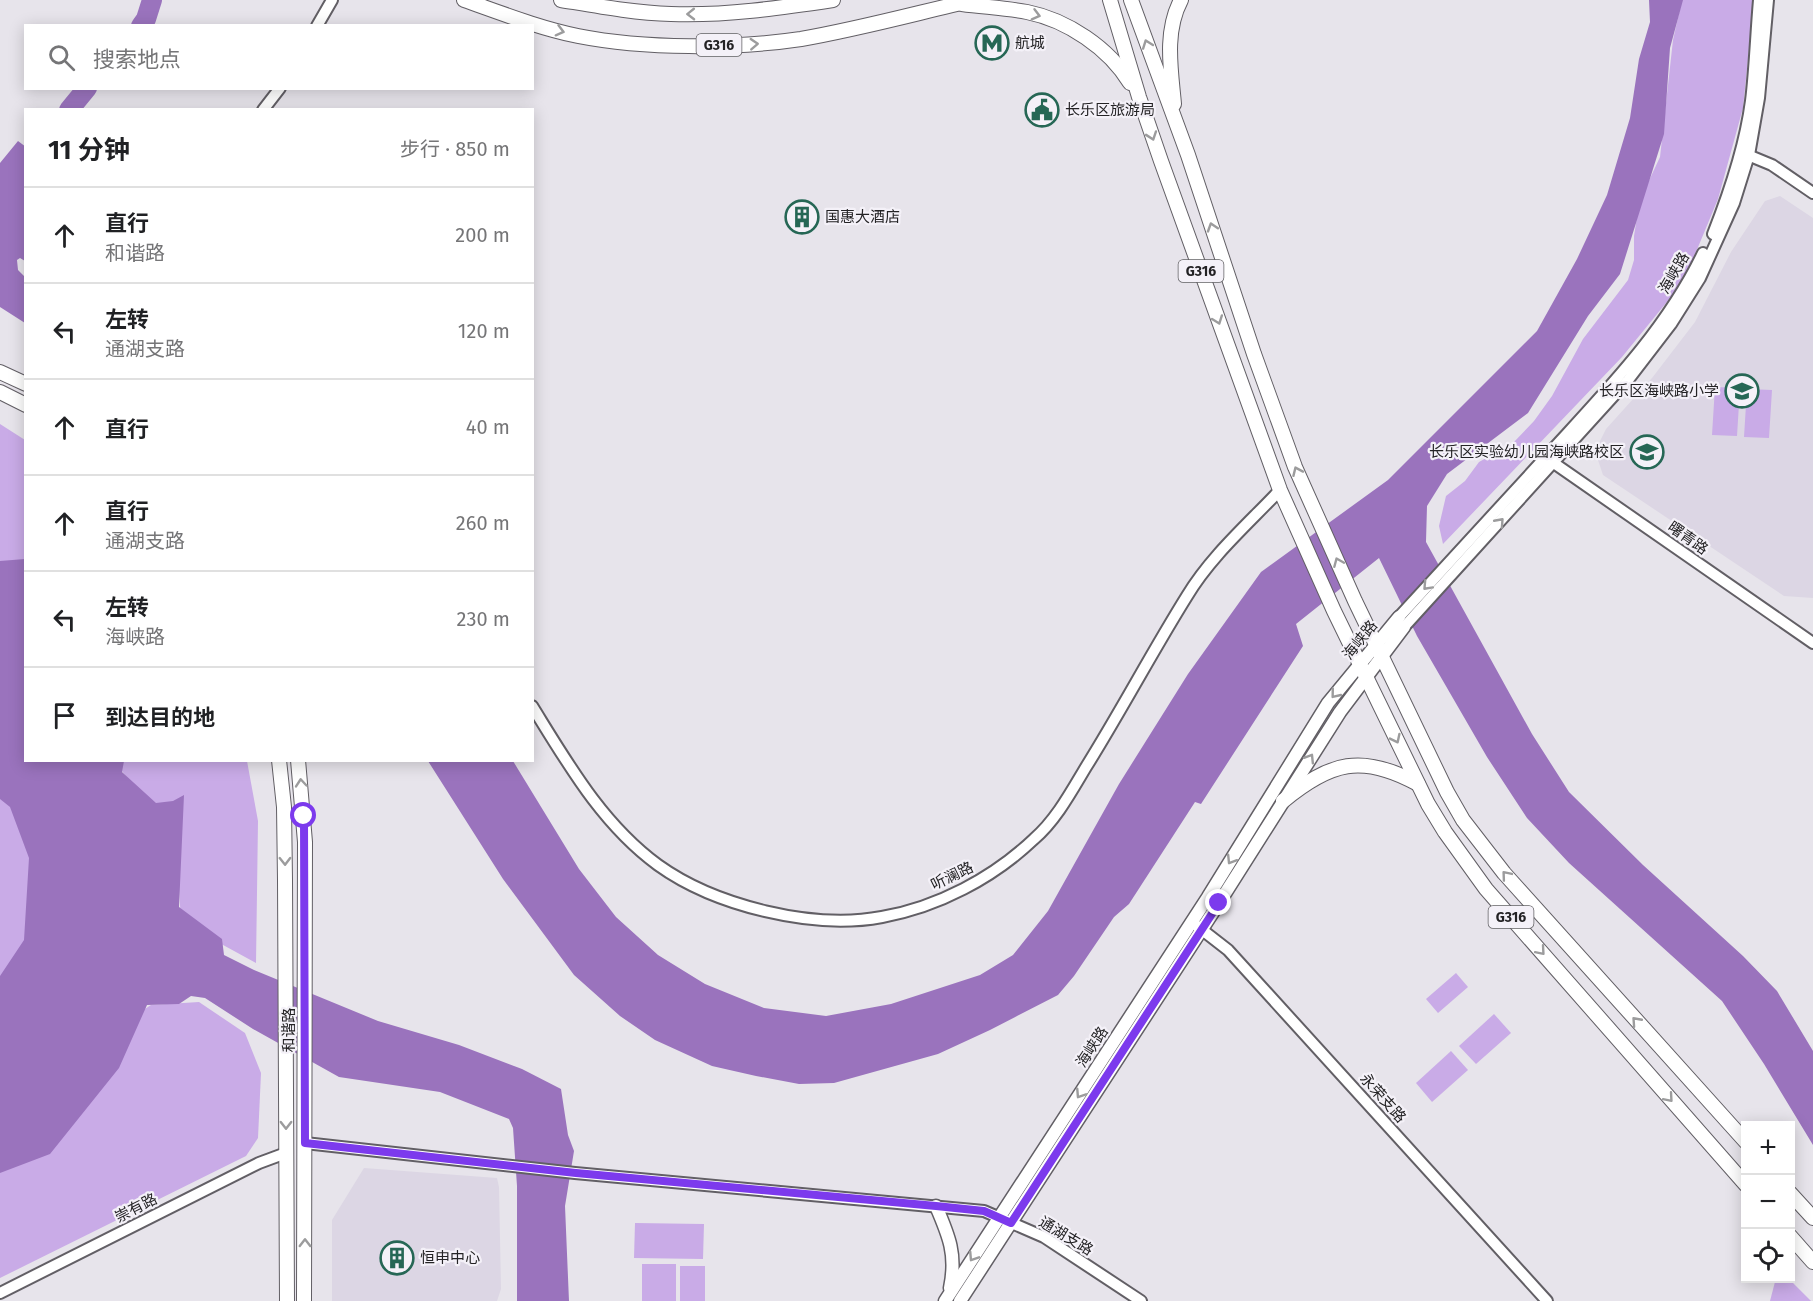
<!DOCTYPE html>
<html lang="zh">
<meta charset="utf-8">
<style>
body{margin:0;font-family:"Fira Sans","Noto Sans SC",sans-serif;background:#f6f6f6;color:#202124}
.controls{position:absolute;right:18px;bottom:18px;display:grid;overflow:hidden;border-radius:0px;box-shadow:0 3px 15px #0003}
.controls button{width:54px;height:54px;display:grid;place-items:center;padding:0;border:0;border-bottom:2px solid #e0e0e0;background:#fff;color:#202124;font:30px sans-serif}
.stop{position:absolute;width:18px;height:18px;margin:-14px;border:4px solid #7c3aed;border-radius:50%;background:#fff}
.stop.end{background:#7c3aed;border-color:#fff;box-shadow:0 2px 6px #0008}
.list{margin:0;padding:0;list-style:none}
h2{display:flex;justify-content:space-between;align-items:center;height:78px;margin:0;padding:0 24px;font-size:26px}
h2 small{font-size:20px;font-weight:400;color:#757577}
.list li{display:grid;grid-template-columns:39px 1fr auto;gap:18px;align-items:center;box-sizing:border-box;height:96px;padding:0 24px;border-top:2px solid #e0e0e0}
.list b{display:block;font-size:22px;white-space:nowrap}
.list p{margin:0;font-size:20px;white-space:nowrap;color:#757577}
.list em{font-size:20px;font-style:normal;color:#757577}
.icon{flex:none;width:33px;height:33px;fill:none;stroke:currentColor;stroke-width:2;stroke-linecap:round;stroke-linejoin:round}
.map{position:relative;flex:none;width:1813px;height:1301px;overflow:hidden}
.search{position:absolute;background:#fff;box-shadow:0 3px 15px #0003;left:24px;top:24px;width:510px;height:66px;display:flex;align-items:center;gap:15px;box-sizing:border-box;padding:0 21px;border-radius:0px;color:#757577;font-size:22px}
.panel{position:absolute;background:#fff;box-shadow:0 3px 15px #0003;left:24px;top:108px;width:510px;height:654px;border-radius:0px}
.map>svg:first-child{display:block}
.built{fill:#dcd6e4}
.green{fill:#c9abe7}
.water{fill:#9a73bd}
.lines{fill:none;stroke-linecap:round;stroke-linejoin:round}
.river{stroke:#9a73bd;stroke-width:20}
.tertiary-casing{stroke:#625f65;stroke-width:14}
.secondary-casing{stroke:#625f65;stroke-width:15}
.primary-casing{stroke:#625f65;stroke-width:16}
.trunk-casing{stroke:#625f65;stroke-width:16}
.tertiary{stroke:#fff;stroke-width:10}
.secondary{stroke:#fff;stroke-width:12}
.primary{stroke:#fff;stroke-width:14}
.trunk{stroke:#fff;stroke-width:14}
.oneway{stroke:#9c9c9d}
.route{stroke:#7c3aed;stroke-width:8}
.labels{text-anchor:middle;stroke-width:4.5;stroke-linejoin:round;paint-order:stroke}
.shield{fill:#f4f1f8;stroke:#626164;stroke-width:1.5}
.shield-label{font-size:14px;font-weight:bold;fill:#242325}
.poi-label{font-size:15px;fill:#242325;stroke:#f4f1f8;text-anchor:start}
.street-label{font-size:15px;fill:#242325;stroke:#f4f1f8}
</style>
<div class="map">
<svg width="1813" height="1301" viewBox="0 0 1813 1301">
<rect width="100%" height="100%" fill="#e7e4eb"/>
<g class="built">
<polygon points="1780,196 1813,218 1813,598 1784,596 1603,475 1595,451 1606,429 1652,378 1695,322 1731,252 1765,201"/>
<polygon points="364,1168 497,1178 499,1187 501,1289 497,1301 332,1301 332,1220"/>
</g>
<g class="green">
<polygon points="1682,0 1754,0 1743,108 1718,199 1684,281 1622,357 1443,544 1439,526 1446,496 1465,481 1479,462 1513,443 1534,421 1552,396 1583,339 1628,280 1634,260 1634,236 1638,211 1646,187 1660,157 1673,40"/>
<polygon points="1715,387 1740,388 1737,436 1712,435"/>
<polygon points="1747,389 1772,390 1769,438 1744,437"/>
<polygon points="0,424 25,440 25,561 0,561"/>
<polygon points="116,761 247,761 258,821 256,963 181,922 176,836 116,764"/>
<polygon points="0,762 17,772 49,929 0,986"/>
<polygon points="1456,973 1468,987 1438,1013 1426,999"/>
<polygon points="199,1002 245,1033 261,1073 258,1138 246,1156 0,1278 0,1168 134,1016 151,1005"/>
<polygon points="1494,1014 1511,1033 1476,1064 1459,1046"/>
<polygon points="1451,1051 1468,1070 1432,1102 1416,1083"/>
<polygon points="635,1223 704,1224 703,1259 634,1258"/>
<rect x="642" y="1264" width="34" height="37"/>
<rect x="680" y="1266" width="25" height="35"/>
<polygon points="1776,1278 1789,1279 1811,1301 1770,1301"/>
</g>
<g class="water">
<polygon points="1649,0 1683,0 1670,48 1664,134 1620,274 1588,316 1528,413 1447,474 1427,506 1426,542 1532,734 1569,792 1643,865 1743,956 1777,991 1813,1051 1813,1145 1764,1064 1722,1001 1569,863 1527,818 1487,757 1417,636 1379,558 1296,624 1303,646 1201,804 1195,802 1129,904 1114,917 1074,976 1058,995 990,1030 938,1054 834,1083 799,1084 756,1076 712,1066 655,1040 620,1016 574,975 503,879 428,761 513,761 579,869 616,917 658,955 705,984 764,1008 826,1016 891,1004 980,975 1013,955 1048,911 1119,784 1188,674 1261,572 1388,480 1537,331 1577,259 1607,195 1630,118 1639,59 1650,22"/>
<polygon points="18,141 26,147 25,261 20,258 17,260 18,270 25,277 25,323 0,307 0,163"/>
<polygon points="25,559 26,760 124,761 122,772 156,803 173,801 184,795 179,907 222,939 224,955 254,970 378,1021 459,1045 522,1069 561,1089 568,1135 574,1151 565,1206 569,1301 517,1301 517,1186 513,1128 509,1119 440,1092 339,1077 253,1029 205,998 191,996 179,1004 147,1005 119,1068 50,1154 0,1173 0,976 24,940 29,858 10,807 0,799 0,561"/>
</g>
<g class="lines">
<g class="river">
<polyline points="141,26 146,19 152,0"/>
<polyline points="69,110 87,88"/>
</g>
<g class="tertiary-casing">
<g id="tertiary">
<polyline points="317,26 332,0"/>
<polyline points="263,110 280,88"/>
<polyline points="1743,153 1772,165 1813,193"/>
<path d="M1713,234c17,-43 32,-87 38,-133 4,-33 5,-67 8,-101"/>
<polyline points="1548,459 1813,643"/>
<path d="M1399,617c51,-56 103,-112 155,-169 55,-60 113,-120 149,-195"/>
<polyline points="1404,627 1628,380 1671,324 1700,278 1734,203 1749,155 1759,98 1768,0"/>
<path d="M532,706c36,58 70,118 126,159 57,41 155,65 224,52 56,-10 111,-39 152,-78 22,-19 37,-47 52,-72 35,-56 66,-115 101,-171 24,-40 61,-72 93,-106"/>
<polyline points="1192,922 1228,950 1547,1301"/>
<polyline points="305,1143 575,1173 984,1211 1044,1237 1141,1301"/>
<polyline points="0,1293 259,1163 286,1153"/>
</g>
</g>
<g class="secondary-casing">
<g id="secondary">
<path d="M936,1206c13,30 21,49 14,82"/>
<polyline points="945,1301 1208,897 1328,703 1399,617"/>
<polyline points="960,1301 1219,903 1340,712 1404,627"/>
</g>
</g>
<g class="primary-casing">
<g id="primary">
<polyline points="0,372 26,384"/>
<polyline points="0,392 26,405"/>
<polyline points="279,760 284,807 285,880 287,1301"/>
<polyline points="298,760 305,842 304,1301"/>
</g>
</g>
<g class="trunk-casing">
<g id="trunk">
<path d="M464,0c37,13 75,28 114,36 66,13 156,13 223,3 58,-10 116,-26 173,-39"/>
<path d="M561,0c36,6 73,13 110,14 54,2 108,-6 162,-14"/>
<polyline points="1110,0 1139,97 1161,161 1280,490 1334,611 1428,804 1445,832 1486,889 1746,1185"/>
<polyline points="1131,0 1188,155 1254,354 1295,467 1355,601 1447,792 1463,820 1504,873 1746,1142"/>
<path d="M962,4c22,3 44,4 65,8 40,8 82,36 103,71"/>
<path d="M1174,104c-3,-34 -10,-72 7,-104"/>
<path d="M1283,801c47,-39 79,-48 135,-17"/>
<polyline points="1790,1193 1813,1218"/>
<polyline points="1790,1236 1813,1262"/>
</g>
</g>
<use href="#tertiary" class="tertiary"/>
<use href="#secondary" class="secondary"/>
<use href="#primary" class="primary"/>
<use href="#trunk" class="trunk"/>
</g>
<defs><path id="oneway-chevron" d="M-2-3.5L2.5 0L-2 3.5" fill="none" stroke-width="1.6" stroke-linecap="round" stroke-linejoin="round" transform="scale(1.5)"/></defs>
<g class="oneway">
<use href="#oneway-chevron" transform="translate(691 14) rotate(179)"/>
<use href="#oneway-chevron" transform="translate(1036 15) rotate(15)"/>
<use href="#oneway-chevron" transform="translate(560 31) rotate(15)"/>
<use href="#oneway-chevron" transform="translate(754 44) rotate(-3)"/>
<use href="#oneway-chevron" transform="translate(1147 44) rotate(-110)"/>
<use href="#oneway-chevron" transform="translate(1152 136) rotate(71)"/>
<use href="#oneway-chevron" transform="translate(1212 227) rotate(-108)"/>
<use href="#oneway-chevron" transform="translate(1218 320) rotate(70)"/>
<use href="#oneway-chevron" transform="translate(1297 471) rotate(-114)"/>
<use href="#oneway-chevron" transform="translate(1500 522) rotate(-48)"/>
<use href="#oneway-chevron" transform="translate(1338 562) rotate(-113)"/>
<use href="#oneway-chevron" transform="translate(1427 586) rotate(133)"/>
<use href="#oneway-chevron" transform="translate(1335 694) rotate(129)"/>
<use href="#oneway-chevron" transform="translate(1396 739) rotate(64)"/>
<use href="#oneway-chevron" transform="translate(1310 758) rotate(-58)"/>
<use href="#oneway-chevron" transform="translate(301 783) rotate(-95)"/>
<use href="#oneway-chevron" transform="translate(1231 860) rotate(122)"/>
<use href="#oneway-chevron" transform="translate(285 861) rotate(89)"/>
<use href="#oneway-chevron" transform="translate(1506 875) rotate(-130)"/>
<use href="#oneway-chevron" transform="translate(1541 951) rotate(49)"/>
<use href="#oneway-chevron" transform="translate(1636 1021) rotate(-132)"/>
<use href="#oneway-chevron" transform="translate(1080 1094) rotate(123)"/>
<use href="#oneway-chevron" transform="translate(1669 1098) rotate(49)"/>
<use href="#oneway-chevron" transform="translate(286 1125) rotate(90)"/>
<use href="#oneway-chevron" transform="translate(305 1243) rotate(-90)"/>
<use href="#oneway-chevron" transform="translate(973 1257) rotate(123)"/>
</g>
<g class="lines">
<polyline class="route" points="304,816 305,1143 576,1173 936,1206 984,1211 1011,1223 1219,903"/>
</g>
<defs>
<g id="metro-ring" transform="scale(1.725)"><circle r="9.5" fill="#f4f1f8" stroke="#266755" stroke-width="1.5"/><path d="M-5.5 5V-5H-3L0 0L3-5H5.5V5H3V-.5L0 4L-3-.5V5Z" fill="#266755"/></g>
<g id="civic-ring" transform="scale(1.725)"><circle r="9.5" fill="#f4f1f8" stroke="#266755" stroke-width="1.5"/><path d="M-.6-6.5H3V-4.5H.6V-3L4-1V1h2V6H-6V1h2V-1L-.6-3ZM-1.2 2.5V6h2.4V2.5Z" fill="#266755"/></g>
<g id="building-ring" transform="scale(1.725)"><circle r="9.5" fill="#f4f1f8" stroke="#266755" stroke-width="1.5"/><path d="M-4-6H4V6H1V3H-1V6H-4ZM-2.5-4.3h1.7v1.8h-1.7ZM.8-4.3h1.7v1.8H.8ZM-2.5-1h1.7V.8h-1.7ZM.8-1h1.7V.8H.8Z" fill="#266755"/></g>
<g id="school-ring" transform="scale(1.725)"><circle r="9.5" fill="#f4f1f8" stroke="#266755" stroke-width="1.5"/><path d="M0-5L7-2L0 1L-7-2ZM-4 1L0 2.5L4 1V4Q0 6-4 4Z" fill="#266755"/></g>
</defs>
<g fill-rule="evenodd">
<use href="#metro-ring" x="992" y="43"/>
<use href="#civic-ring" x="1042" y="110"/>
<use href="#building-ring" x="802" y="217"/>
<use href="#school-ring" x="1742" y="391"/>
<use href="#school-ring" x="1647" y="452"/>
<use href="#building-ring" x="397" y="1258"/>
</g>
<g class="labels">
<g class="shield">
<rect x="696.5" y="34" width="45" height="22" rx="4.5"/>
<rect x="1178.5" y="260" width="45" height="22" rx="4.5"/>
<rect x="1488.5" y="906" width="45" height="22" rx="4.5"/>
</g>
<g class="shield-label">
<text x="719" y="50">G316</text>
<text x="1201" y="276">G316</text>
<text x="1511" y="922">G316</text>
</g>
<g class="poi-label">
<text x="1015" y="48">航城</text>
<text x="1065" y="115">长乐区旅游局</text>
<text x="825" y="222">国惠大酒店</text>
<text x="1719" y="396" text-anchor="end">长乐区海峡路小学</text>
<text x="1624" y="457" text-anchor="end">长乐区实验幼儿园海峡路校区</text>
<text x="420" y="1263">恒申中心</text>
</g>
<g class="street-label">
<text transform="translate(1674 273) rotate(-60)" y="5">海峡路</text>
<text transform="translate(1688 538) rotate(35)" y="5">曙青路</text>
<text transform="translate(1360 640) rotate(-51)" y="5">海峡路</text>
<text transform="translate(952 876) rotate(-26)" y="5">听澜路</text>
<text transform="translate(289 1030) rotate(-90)" y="5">和谐路</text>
<text transform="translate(1092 1047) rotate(-57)" y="5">海峡路</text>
<text transform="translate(1383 1098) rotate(48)" y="5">永荣支路</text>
<text transform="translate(136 1208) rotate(-27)" y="5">崇有路</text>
<text transform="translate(1066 1236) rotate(31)" y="5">通湖支路</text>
</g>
</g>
</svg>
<div class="controls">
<button>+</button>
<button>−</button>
<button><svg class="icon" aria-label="locate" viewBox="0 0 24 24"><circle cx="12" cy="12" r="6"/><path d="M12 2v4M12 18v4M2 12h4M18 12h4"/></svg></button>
</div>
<div class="stop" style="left:304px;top:816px"></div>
<div class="stop end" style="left:1219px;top:903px"></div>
<div class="search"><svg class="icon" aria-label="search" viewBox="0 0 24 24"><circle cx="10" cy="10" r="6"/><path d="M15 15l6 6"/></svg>搜索地点</div>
<section class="panel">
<h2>11 分钟<small>步行 · 850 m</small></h2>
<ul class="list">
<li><svg class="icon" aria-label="ahead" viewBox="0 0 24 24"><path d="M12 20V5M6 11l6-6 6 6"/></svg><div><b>直行</b><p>和谐路</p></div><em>200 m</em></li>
<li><svg class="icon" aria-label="left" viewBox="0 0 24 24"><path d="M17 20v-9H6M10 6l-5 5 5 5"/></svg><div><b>左转</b><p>通湖支路</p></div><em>120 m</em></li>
<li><svg class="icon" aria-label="ahead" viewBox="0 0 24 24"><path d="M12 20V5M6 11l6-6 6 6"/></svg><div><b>直行</b></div><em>40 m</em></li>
<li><svg class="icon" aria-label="ahead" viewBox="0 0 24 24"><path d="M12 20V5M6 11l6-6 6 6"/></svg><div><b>直行</b><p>通湖支路</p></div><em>260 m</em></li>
<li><svg class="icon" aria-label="left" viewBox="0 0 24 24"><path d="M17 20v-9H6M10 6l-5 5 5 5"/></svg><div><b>左转</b><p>海峡路</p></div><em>230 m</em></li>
<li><svg class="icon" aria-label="arrive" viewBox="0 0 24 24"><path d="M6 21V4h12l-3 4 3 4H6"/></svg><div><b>到达目的地</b></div></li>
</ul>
</section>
</div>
